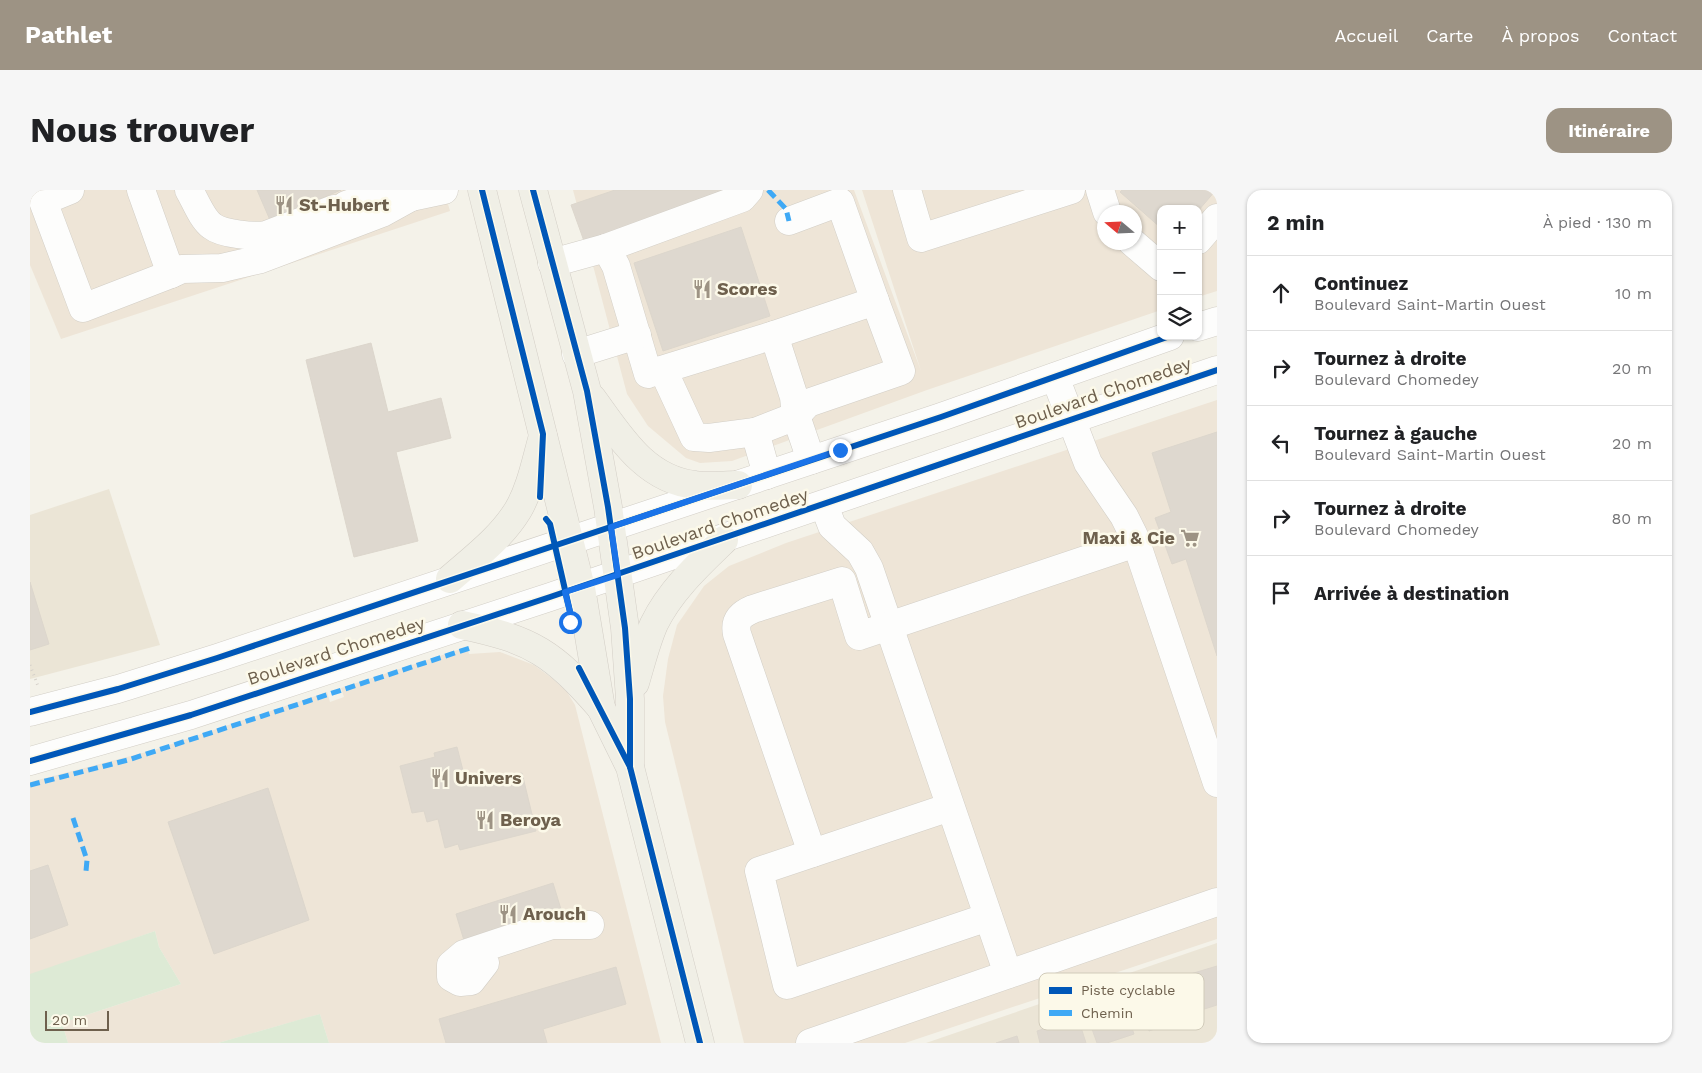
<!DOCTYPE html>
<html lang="fr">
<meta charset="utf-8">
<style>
body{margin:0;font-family:"Work Sans",sans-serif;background:#f6f6f6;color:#202124}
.controls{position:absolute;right:15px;top:15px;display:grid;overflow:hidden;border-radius:10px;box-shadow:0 1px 4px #0004}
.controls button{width:45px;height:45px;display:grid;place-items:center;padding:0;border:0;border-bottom:1px solid #e0e0e0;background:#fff;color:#202124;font:25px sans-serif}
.compass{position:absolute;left:1067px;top:15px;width:45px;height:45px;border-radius:50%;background:#fff;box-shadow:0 1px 4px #0004;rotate:289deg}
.scale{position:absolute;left:15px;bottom:12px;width:64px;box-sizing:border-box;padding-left:5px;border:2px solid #6e604d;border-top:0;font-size:14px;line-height:18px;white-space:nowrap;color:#6e604d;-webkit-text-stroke:4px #fcf9e9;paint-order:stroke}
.stop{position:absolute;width:15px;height:15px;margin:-11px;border:4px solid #1a73e8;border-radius:50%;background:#fff}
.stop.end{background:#1a73e8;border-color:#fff;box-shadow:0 1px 5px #0008}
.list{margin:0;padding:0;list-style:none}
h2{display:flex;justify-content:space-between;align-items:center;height:65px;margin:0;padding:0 20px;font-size:21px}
h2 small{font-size:16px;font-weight:400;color:#757577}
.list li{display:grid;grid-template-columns:32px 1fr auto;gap:15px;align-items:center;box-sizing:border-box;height:75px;padding:0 20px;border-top:1px solid #e0e0e0}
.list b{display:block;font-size:19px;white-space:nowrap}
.list p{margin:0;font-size:16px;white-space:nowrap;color:#757577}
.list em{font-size:16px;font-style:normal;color:#757577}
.icon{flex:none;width:28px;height:28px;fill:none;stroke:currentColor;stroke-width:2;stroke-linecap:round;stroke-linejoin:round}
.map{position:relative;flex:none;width:1187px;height:853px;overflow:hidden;border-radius:15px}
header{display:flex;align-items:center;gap:30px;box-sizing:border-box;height:70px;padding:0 25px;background:#9d9384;color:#fff}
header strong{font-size:24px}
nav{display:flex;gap:28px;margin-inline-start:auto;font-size:18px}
.intro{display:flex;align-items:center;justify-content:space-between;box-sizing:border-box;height:120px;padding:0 30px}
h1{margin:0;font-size:35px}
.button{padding:12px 22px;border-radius:15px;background:#9d9384;color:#fff;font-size:18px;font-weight:700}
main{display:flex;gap:30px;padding:0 30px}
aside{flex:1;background:#fff;border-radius:15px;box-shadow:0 1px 4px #0004}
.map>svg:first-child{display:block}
.residential{fill:#ebe5d6}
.commercial{fill:#eee5d7;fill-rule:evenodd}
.green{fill:#ddead5}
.building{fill:#ded8cf;stroke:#dcd6cc}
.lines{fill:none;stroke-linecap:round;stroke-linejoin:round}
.minor-casing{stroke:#d2cec6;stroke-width:29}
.major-casing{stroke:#d3cec6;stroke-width:29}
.path{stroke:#d6d1ca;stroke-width:3;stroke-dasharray:1 4;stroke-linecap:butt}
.minor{stroke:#fdfdfc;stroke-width:28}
.major{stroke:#f0efe6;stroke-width:28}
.quiet{stroke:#3fa9f5;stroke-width:5;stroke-dasharray:10 5;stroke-linecap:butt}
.cycleway-casing{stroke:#fcf9e9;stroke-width:9}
.cycleway{stroke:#0057b8;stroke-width:6}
.route{stroke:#1a73e8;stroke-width:6}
.labels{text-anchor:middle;stroke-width:5;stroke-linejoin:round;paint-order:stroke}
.poi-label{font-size:18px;font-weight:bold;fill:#6e604d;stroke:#fcf9e9;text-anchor:start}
.street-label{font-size:18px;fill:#6e604d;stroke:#fcf9e9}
.key{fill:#fcf9e9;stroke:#d1cbba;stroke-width:1}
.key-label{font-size:14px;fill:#6e604d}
</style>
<header>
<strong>Pathlet</strong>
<nav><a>Accueil</a><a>Carte</a><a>À propos</a><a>Contact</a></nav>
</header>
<div class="intro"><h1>Nous trouver</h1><a class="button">Itinéraire</a></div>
<main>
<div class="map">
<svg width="1187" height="853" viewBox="0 0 1187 853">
<rect width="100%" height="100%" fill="#f4f2e9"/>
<g class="residential">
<polygon points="79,299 130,455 0,489 0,325"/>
<polygon points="1187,753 1187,853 896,853"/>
</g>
<g class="commercial">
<polygon points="0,0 414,0 420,21 31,149 0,75"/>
<path d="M543,0h281l67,181 -59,-181h355v101l-19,6v-88h-37v101l-234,80 -195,71 -32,2 -14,-5 -38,-32 -21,-32zM1074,22h30v30h-30z"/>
<polygon points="1187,210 1187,749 875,853 714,853 635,532 633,506 638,469 647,435 674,396 699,376 756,353"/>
<polygon points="437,457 439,464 470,462 504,475 523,489 537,502 545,515 631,853 299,853 290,824 188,853 38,853 32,833 151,794 129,757 125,741 0,786 0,592 124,560 297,502 300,512 314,507 311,498"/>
</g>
<g class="green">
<polygon points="125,741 129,757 151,794 32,833 38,853 0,853 0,784"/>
<polygon points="290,824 299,853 188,853 275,828"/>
</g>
<g class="building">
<polygon points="227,0 311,0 240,30"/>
<polygon points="585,0 691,0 692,3 554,51 541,15"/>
<polygon points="1092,0 1186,0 1168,21 1168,19 1131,19 1131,38 1090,2"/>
<polygon points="711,37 740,126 633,161 604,73"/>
<polygon points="341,153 358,222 411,208 421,248 366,262 388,351 324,367 276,170"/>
<polygon points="1187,242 1187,466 1156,369 1142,374 1125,328 1141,322 1122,263"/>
<polygon points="0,392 19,454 0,460"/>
<polygon points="427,557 437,596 492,583 506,641 430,660 428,654 415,658 408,629 397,632 394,621 382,623 370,576 405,567 404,563"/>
<polygon points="238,598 279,730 184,764 138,632"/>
<polygon points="18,675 38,735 0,749 0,681"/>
<polygon points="523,693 533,726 436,757 426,724"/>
<polygon points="1187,776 1187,815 1168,821 1157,785"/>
<polygon points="586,777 596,814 513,839 517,853 416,853 409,829"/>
<polygon points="1147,797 1157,828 1119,841 1109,811"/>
<polygon points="1091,807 1104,844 1077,853 1067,853 1057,825 1075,819 1073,813"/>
<polygon points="1048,828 1056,853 1010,853 1007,841"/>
<polygon points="987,846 989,853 966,853"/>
</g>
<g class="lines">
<g class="minor-casing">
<g id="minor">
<polyline points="40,0 13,11 53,118 141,84 111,0"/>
<path d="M159,0c6,10 13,29 23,36 10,8 42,11 54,9l68,-26"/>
<polyline points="377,0 381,7 414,0"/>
<polyline points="877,0 891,48 1041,0"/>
<polyline points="1070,0 1077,22"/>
<polyline points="316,15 359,0"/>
<polyline points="759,31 810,12 845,111"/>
<polyline points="1168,50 1187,28"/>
<polyline points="1102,52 1131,77"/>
<polyline points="576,58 712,8 719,0"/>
<polyline points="522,73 576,58 586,76 618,184 744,145 764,207 766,226"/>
<polyline points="141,84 152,79 192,78 231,69 352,23 381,7"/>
<polyline points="1168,137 1187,131"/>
<polyline points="744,145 845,111 871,181 778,213 766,226"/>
<polyline points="546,164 607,145"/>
<polyline points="633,180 664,247 679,248 725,242"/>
<polyline points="1025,187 1058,273 1094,326 1104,346 1187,593"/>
<polyline points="737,285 725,242 766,226 781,270"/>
<polyline points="794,315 802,336 830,362 839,378 978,784"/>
<polyline points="0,522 88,499 187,468 911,227 1140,146"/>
<polyline points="0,571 161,525 520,407 1187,180"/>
<polyline points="920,617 729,681 757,795 958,727"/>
<path d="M782,663l-75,-219c-3,-14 4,-20 16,-25l89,-28 17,55 277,-93"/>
<polyline points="455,773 441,791 430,792 421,787 421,775 434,764 522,735 560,735"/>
<polyline points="780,853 1187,712"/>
</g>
</g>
<g class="major-casing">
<g id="major">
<polyline points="452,0 551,398 571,518 600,577 670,853"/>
<polyline points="503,0 557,201 578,317 595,438 600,509 600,573"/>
<path d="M562,208c28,38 52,81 103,87 14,2 29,0 43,0"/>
<path d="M420,389c24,-21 51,-41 68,-69 13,-22 18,-50 25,-74"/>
<path d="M432,435c71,15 91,28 139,83"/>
<path d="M605,493c6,-20 11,-41 19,-59 16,-33 44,-59 70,-84"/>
</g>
</g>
<polyline class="path" points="0,475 8,496"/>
<use href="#minor" class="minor"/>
<use href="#major" class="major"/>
<g class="quiet">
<polyline points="738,0 756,19 759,31"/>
<polyline points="0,595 98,570 440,458"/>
<polyline points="43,628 57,670 56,681"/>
</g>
<g class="cycleway-casing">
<g id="cycleway">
<polyline points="452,0 513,244 510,307"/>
<polyline points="503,0 557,201 578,317 595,438 600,509 600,577"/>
<polyline points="516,329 520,334 541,426 540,433"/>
<polyline points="549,478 600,577 670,853"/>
<polyline points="0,522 88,499 187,468 911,227 1140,146"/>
<polyline points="0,571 161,525 520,407 1187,180"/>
</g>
</g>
<use href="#cycleway" class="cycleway"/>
</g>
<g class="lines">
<polyline class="route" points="540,432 541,426 535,402 588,385 581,337 810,260"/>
</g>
<defs>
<g id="restaurant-bare" transform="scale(1.5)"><path d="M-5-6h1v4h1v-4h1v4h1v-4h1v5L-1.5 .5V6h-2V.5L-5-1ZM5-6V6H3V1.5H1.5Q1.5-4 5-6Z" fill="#9d9384" stroke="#fcf9e9" stroke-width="2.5" paint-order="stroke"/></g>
<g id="supermarket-bare" transform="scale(1.5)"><path d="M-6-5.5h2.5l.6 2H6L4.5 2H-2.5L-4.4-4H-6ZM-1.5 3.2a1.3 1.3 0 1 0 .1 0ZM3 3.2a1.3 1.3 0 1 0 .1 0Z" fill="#9d9384" stroke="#fcf9e9" stroke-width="2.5" paint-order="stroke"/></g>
</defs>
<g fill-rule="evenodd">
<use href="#restaurant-bare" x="254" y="15"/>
<use href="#restaurant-bare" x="672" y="99"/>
<use href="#supermarket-bare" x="1160" y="348"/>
<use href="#restaurant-bare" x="410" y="588"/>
<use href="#restaurant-bare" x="455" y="630"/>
<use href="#restaurant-bare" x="478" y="724"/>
</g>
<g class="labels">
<g class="poi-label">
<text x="269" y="21">St-Hubert</text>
<text x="687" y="105">Scores</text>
<text x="1145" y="354" text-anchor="end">Maxi &amp; Cie</text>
<text x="425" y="594">Univers</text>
<text x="470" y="636">Beroya</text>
<text x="493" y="730">Arouch</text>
</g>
<g class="street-label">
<text transform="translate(1073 203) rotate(-19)" y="6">Boulevard Chomedey</text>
<text transform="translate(690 334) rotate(-19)" y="6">Boulevard Chomedey</text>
<text transform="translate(306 461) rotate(-18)" y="6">Boulevard Chomedey</text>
</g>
</g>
<rect x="1009" y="783" width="165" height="57" rx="8" class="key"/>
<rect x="1019" y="797" width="23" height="7" fill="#0057b8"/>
<rect x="1019" y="820" width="23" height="6" fill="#3fa9f5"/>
<g class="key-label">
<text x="1051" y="805">Piste cyclable</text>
<text x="1051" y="828">Chemin</text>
</g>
</svg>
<div class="controls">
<button>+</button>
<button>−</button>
<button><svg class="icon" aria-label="layers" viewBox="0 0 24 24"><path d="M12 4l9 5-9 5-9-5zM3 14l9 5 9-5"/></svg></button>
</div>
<svg class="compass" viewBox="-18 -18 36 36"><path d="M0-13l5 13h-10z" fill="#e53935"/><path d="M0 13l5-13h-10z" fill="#757577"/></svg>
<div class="scale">20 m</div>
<div class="stop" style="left:540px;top:432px"></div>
<div class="stop end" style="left:810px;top:260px"></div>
</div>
<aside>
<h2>2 min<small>À pied · 130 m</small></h2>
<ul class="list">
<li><svg class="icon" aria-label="ahead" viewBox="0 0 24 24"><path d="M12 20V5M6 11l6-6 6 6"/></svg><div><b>Continuez</b><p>Boulevard Saint-Martin Ouest</p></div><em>10 m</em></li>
<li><svg class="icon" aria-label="right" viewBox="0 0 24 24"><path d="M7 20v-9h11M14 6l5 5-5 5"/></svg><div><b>Tournez à droite</b><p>Boulevard Chomedey</p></div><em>20 m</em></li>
<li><svg class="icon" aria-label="left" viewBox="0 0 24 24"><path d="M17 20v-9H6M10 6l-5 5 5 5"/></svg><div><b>Tournez à gauche</b><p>Boulevard Saint-Martin Ouest</p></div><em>20 m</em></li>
<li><svg class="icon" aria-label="right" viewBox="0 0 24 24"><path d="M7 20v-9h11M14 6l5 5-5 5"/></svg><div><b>Tournez à droite</b><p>Boulevard Chomedey</p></div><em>80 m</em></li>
<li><svg class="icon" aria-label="arrive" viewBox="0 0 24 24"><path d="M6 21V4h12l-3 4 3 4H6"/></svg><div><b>Arrivée à destination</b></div></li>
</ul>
</aside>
</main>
